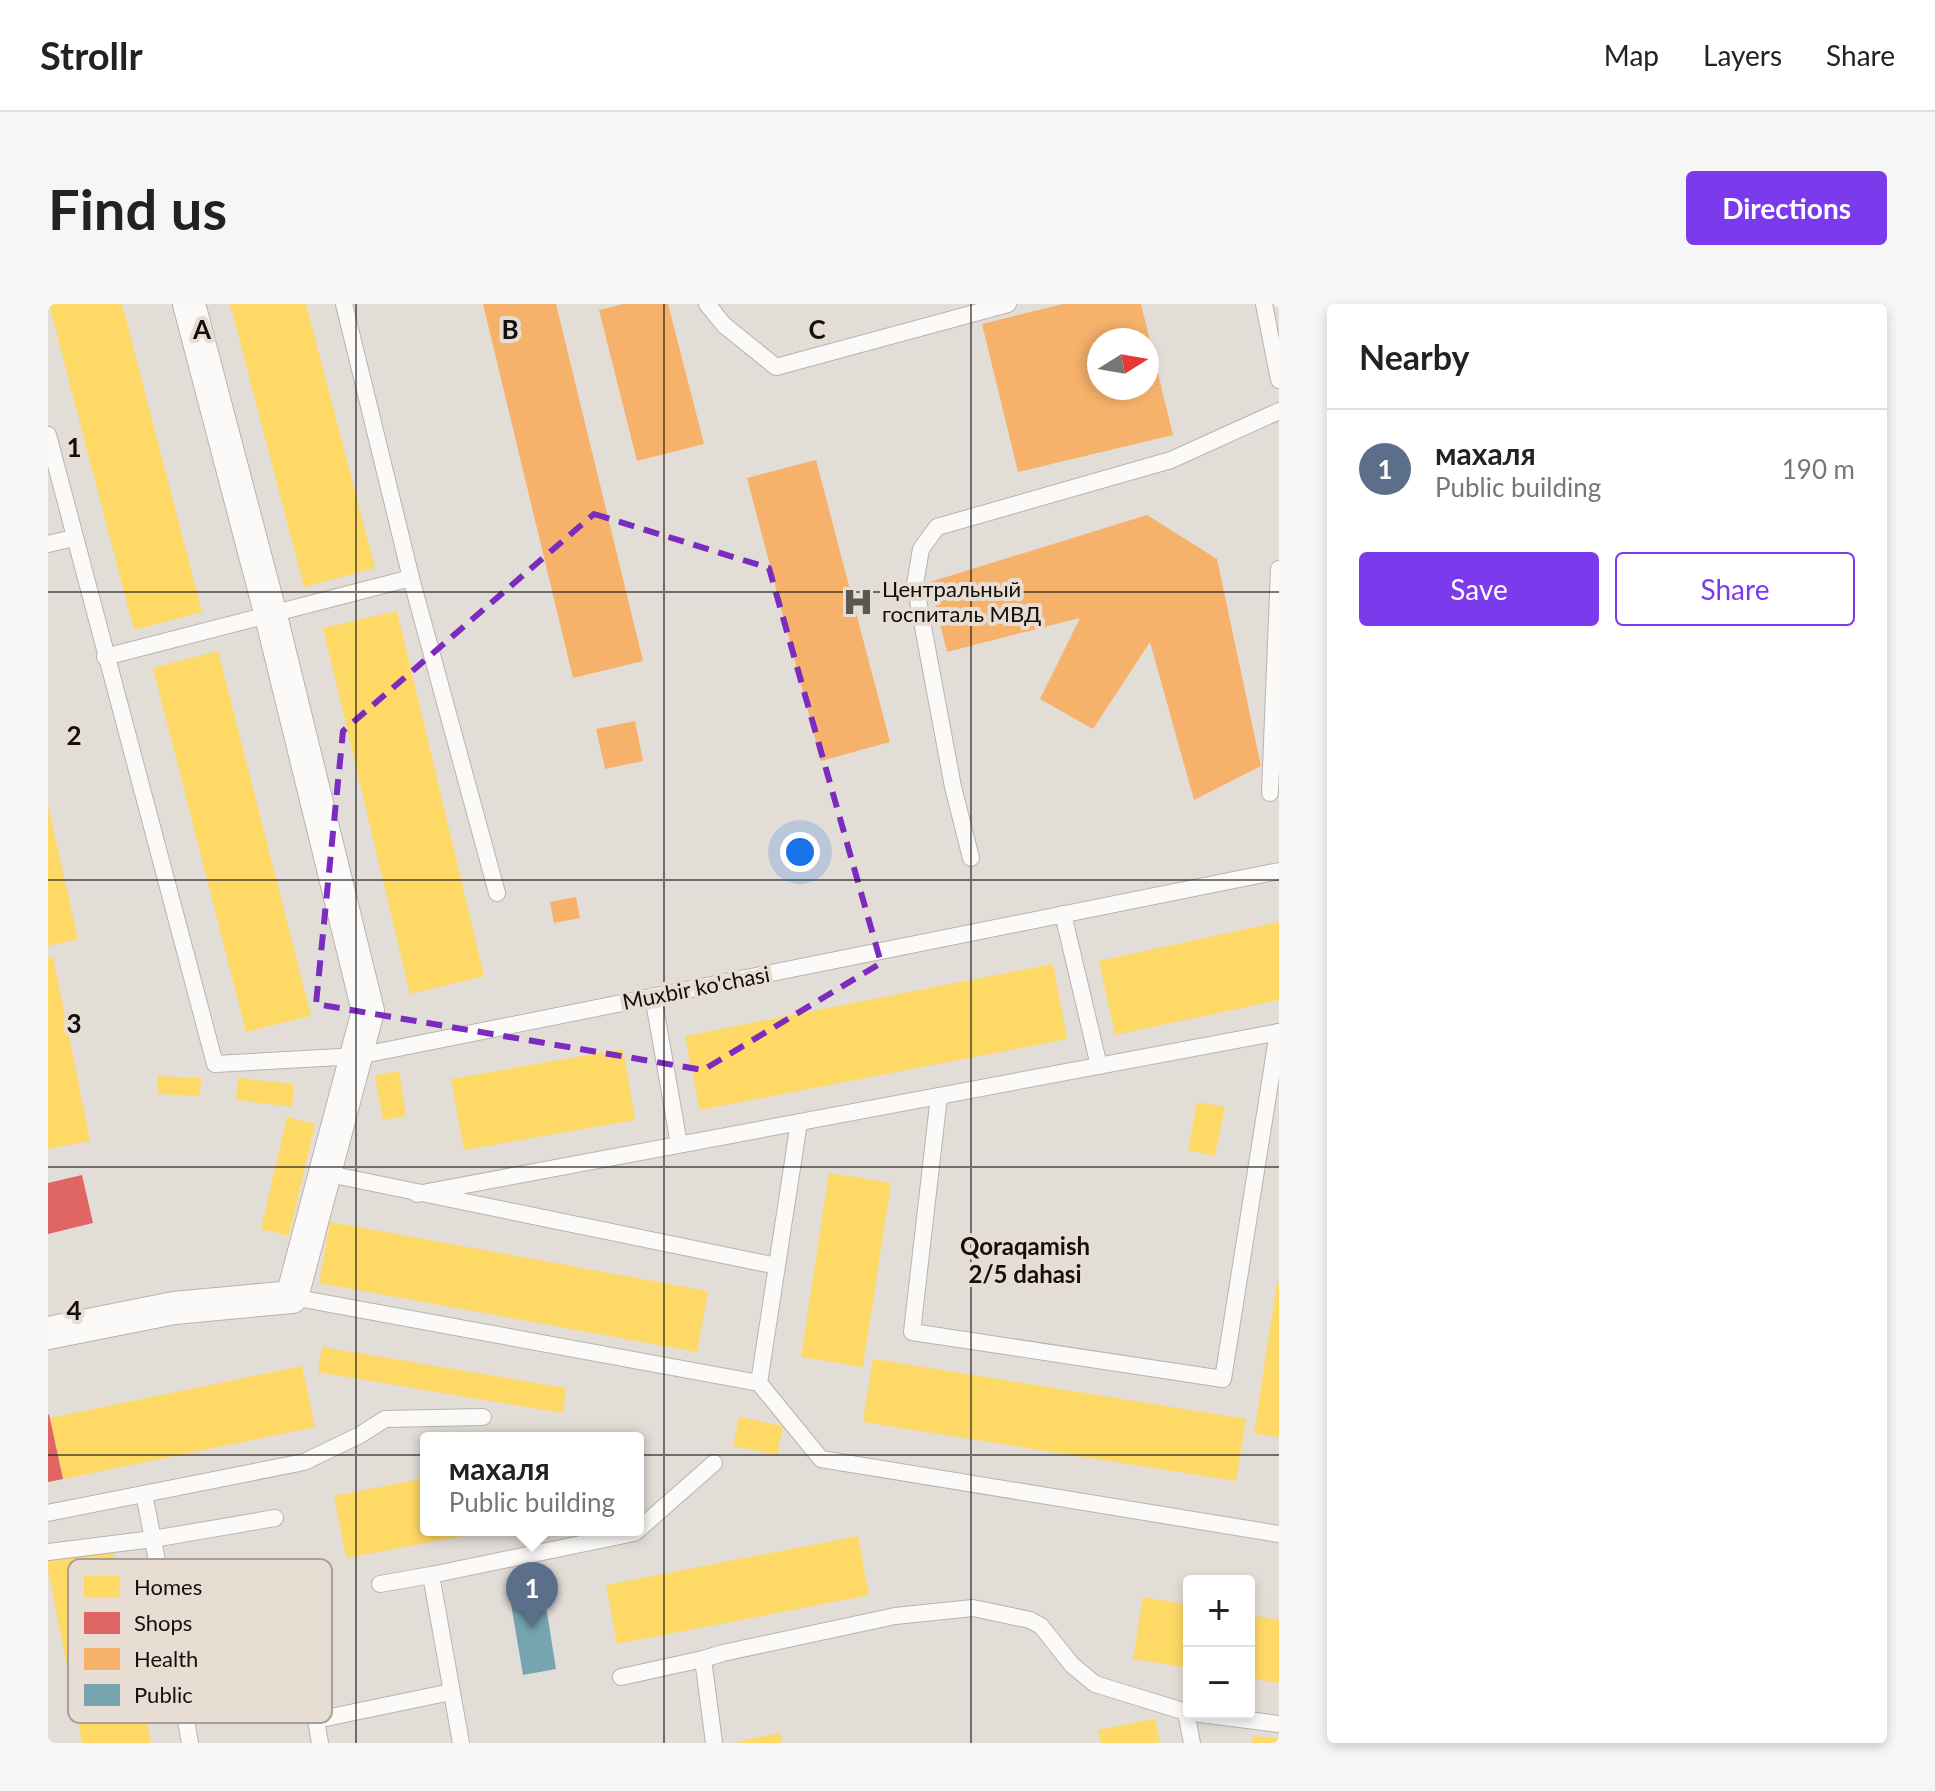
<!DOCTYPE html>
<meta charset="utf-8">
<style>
body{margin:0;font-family:Lato,sans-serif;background:#f6f6f6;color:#222}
.controls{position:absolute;right:24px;bottom:24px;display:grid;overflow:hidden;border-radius:8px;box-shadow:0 4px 12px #0003}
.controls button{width:72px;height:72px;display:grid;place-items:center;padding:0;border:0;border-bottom:2px solid #e0e0e0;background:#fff;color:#222;font:40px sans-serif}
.compass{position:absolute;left:1039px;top:24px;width:72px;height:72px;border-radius:50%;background:#fff;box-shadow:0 4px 12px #0003;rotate:79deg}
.you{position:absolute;left:752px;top:548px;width:28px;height:28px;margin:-20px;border:6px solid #fff;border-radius:50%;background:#1a73e8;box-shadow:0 0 0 12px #1a73e833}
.badge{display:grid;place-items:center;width:52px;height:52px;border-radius:50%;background:#7c3aed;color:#fff;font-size:26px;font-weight:700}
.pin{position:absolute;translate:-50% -66px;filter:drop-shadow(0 2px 4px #0008)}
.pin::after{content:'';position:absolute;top:42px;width:28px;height:24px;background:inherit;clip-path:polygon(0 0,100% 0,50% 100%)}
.popup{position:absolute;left:372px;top:1128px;width:224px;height:104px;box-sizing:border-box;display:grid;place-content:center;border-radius:8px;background:#fff;filter:drop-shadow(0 2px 6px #0005);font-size:26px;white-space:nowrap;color:#767676}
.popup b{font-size:30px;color:#222}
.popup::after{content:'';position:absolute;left:50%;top:100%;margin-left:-16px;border:16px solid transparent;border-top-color:#fff}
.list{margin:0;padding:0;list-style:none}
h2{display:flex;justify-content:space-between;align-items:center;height:104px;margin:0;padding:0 32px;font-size:34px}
h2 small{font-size:26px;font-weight:400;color:#767676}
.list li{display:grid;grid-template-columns:52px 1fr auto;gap:24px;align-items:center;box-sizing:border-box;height:120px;padding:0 32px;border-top:2px solid #e0e0e0}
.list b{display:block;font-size:30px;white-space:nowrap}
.list p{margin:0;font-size:26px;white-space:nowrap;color:#767676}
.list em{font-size:26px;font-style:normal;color:#767676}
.actions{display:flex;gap:16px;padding:24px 32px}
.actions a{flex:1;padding:18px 0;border:2px solid #7c3aed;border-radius:8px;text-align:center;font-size:28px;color:#7c3aed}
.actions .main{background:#7c3aed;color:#fff}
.map{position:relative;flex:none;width:1231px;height:1439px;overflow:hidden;border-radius:8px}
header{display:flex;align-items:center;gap:48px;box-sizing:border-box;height:112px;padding:0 40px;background:#fff;border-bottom:2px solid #e0e0e0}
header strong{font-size:38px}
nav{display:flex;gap:44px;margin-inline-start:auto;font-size:28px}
.intro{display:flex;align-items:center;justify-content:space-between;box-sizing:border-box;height:192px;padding:0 48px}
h1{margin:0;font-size:56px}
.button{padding:20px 36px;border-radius:8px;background:#7c3aed;color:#fff;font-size:28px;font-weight:700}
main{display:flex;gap:48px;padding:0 48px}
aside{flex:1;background:#fff;border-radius:8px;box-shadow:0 4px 12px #0003}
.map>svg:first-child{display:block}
.homes{fill:#ffd966}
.shops{fill:#e06666}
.health{fill:#f6b26b;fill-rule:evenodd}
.public{fill:#76a5af}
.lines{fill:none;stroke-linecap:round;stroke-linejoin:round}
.service-casing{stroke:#b8b3ae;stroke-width:18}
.minor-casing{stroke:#b8b3ae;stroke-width:34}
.service{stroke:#fbfaf9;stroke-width:16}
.minor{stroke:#fbfaf9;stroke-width:32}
.marked{fill:none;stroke:#7b2cbf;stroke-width:6;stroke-dasharray:16 10;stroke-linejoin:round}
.grid{fill:none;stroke:#130f0c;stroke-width:2;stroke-opacity:0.55}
.labels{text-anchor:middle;stroke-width:8;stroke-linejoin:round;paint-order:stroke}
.poi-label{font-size:22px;fill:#130f0c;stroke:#e8ddd2;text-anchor:start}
.street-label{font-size:22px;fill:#130f0c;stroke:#e8ddd2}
.neighbourhood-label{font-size:24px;font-weight:bold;fill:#130f0c;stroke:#e8ddd2}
.key{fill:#e8ddd2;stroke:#a89f97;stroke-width:2}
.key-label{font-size:22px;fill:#130f0c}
.grid-label{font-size:26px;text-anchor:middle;font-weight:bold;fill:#130f0c;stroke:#e8ddd2;stroke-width:8;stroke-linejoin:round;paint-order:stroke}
</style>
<header>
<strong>Strollr</strong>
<nav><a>Map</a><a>Layers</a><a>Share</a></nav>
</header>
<div class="intro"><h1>Find us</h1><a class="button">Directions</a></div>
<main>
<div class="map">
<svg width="1231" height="1439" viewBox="0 0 1231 1439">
<rect width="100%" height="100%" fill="#e3ddd7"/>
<g class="homes">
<polygon points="1,0 74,0 154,308 86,326"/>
<polygon points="182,0 258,0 327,264 256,283"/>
<polygon points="349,307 436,672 362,690 275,324"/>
<polygon points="170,347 263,712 198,728 105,364"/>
<polygon points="0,502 30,635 0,642"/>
<polygon points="1231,618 1231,696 1067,731 1051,657"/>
<polygon points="5,653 42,837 0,845 0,654"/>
<polygon points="1005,660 1019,735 652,806 637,732"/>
<polygon points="575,745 587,816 416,846 403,775"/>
<polygon points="351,767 358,812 335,816 327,771"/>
<polygon points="110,772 153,774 152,792 109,790"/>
<polygon points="190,774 246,780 244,803 188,796"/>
<polygon points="1149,798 1177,803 1167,852 1140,846"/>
<polygon points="239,813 267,820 241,932 213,925"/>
<polygon points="781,869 843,879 815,1063 753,1053"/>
<polygon points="282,918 660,987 649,1048 271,979"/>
<polygon points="1229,979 1231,979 1231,1133 1206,1129"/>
<polygon points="274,1043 518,1084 515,1109 270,1068"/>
<polygon points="825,1055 1198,1115 1188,1177 815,1118"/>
<polygon points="254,1062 267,1123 15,1175 2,1114"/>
<polygon points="691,1113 735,1122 729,1151 685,1142"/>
<polygon points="378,1174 378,1226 437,1228 298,1254 286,1192"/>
<polygon points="810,1232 821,1291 569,1340 558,1281"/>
<polygon points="64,1241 103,1439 34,1439 0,1265 0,1254"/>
<polygon points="1095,1293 1141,1301 1141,1364 1085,1355"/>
<polygon points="1201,1311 1231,1316 1231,1379 1201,1374"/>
<polygon points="1107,1415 1112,1439 1053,1439 1050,1426"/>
<polygon points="732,1429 734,1439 689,1439 689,1438"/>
<polygon points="1205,1432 1231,1434 1231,1439 1204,1439"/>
</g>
<g class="shops">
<polygon points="34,871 45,919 0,930 0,879"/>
<polygon points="1,1110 15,1175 0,1178 0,1111"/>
</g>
<g class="health">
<polygon points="435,0 508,0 595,357 525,374"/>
<polygon points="575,0 620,0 656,140 589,157 551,6"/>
<path d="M1015,0h78l32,131 -155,37 -36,-148zM1051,36h48v48h-48z"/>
<polygon points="768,156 842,438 773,457 699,174"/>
<polygon points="1099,211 1169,255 1213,462 1146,496 1102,338 1045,425 992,395 1032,314 899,348 882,278"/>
<polygon points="587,417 595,457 557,465 548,425"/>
<polygon points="528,593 532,614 506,619 502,598"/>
</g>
<polygon class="public" points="494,1277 508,1365 475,1371 460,1282"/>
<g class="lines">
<g class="service-casing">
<g id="service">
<polyline points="296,0 363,274 449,589"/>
<polyline points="659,0 676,21 728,63 960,0"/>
<polyline points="1216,0 1231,76"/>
<polyline points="0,131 167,760 310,752 1231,567"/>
<polyline points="0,240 26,234"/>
<polyline points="57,353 363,274"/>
<polyline points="1222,489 1231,265"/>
<polyline points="923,554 905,483 867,280 873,245 889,223 1123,156 1231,107"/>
<polyline points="1015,610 1051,762"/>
<polyline points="605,692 631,840"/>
<polyline points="891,792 864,1028 1175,1075 1230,728"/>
<polyline points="276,869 729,962"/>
<polyline points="369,890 1231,728"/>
<polyline points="244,993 711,1079 773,1155 1231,1230"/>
<polyline points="711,1079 751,818"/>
<polyline points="96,1190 105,1235 227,1214"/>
<polyline points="0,1209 256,1158 312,1131 337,1115 435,1113"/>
<polyline points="590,1226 666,1159"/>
<polyline points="0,1248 105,1235 142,1439"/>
<polyline points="332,1280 383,1271"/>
<polyline points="573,1373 655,1355"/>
<polyline points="1141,1408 1138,1408 1144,1439"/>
<polyline points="1145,1409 1231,1420"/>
<polyline points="272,1439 268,1416 403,1388"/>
<polyline points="413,1439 383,1271 586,1229 590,1226"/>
<polyline points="666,1439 655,1355 675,1349 847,1312 925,1304 982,1316 993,1322 1024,1361 1047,1380 1138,1408"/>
</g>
</g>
<g class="minor-casing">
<polyline id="minor" points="0,1029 126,1004 244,993 320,707 223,312 141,0"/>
</g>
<use href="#service" class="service"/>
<use href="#minor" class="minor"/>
</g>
<path class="marked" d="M546,210l175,54 112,395 -178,107 -387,-66 27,-273z"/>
<path class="grid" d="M308,0v1439M616,0v1439M923,0v1439M0,288h1231M0,576h1231M0,863h1231M0,1151h1231"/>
<defs>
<g id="hospital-bare" transform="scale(2.4)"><path d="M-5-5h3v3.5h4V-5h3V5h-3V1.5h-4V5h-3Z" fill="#5c5753" stroke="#e8ddd2" stroke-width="2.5" paint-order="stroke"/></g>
</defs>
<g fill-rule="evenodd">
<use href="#hospital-bare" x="810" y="298"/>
</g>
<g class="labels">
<g class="poi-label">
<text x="834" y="293">Центральный<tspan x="834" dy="25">госпиталь МВД</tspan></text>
</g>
<g class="street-label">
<text transform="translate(648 684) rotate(-11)" y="8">Muxbir ko'chasi</text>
</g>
<g class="neighbourhood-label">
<text x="977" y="951">Qoraqamish<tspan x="977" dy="28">2/5 dahasi</tspan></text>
</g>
</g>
<rect x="20" y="1255" width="264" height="164" rx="12" class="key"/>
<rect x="36" y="1272" width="36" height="22" fill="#ffd966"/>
<rect x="36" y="1308" width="36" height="22" fill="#e06666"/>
<rect x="36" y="1344" width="36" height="22" fill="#f6b26b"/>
<rect x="36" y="1380" width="36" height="22" fill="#76a5af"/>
<g class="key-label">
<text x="86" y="1291">Homes</text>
<text x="86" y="1327">Shops</text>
<text x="86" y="1363">Health</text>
<text x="86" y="1399">Public</text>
</g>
<g class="grid-label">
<text x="154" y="35">A</text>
<text x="462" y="35">B</text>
<text x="769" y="35">C</text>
<text x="26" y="153">1</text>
<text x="26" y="441">2</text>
<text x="26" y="729">3</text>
<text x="26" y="1016">4</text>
</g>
</svg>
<div class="controls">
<button>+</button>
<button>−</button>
</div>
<svg class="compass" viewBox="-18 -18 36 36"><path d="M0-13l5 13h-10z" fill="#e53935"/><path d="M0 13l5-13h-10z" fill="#767676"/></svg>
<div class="you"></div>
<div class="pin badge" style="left:484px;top:1324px;background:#5c6f8a">1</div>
<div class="popup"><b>махаля</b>Public building</div>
</div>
<aside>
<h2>Nearby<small></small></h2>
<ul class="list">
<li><span class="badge" style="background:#5c6f8a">1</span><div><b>махаля</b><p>Public building</p></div><em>190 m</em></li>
</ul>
<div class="actions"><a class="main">Save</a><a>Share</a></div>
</aside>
</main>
